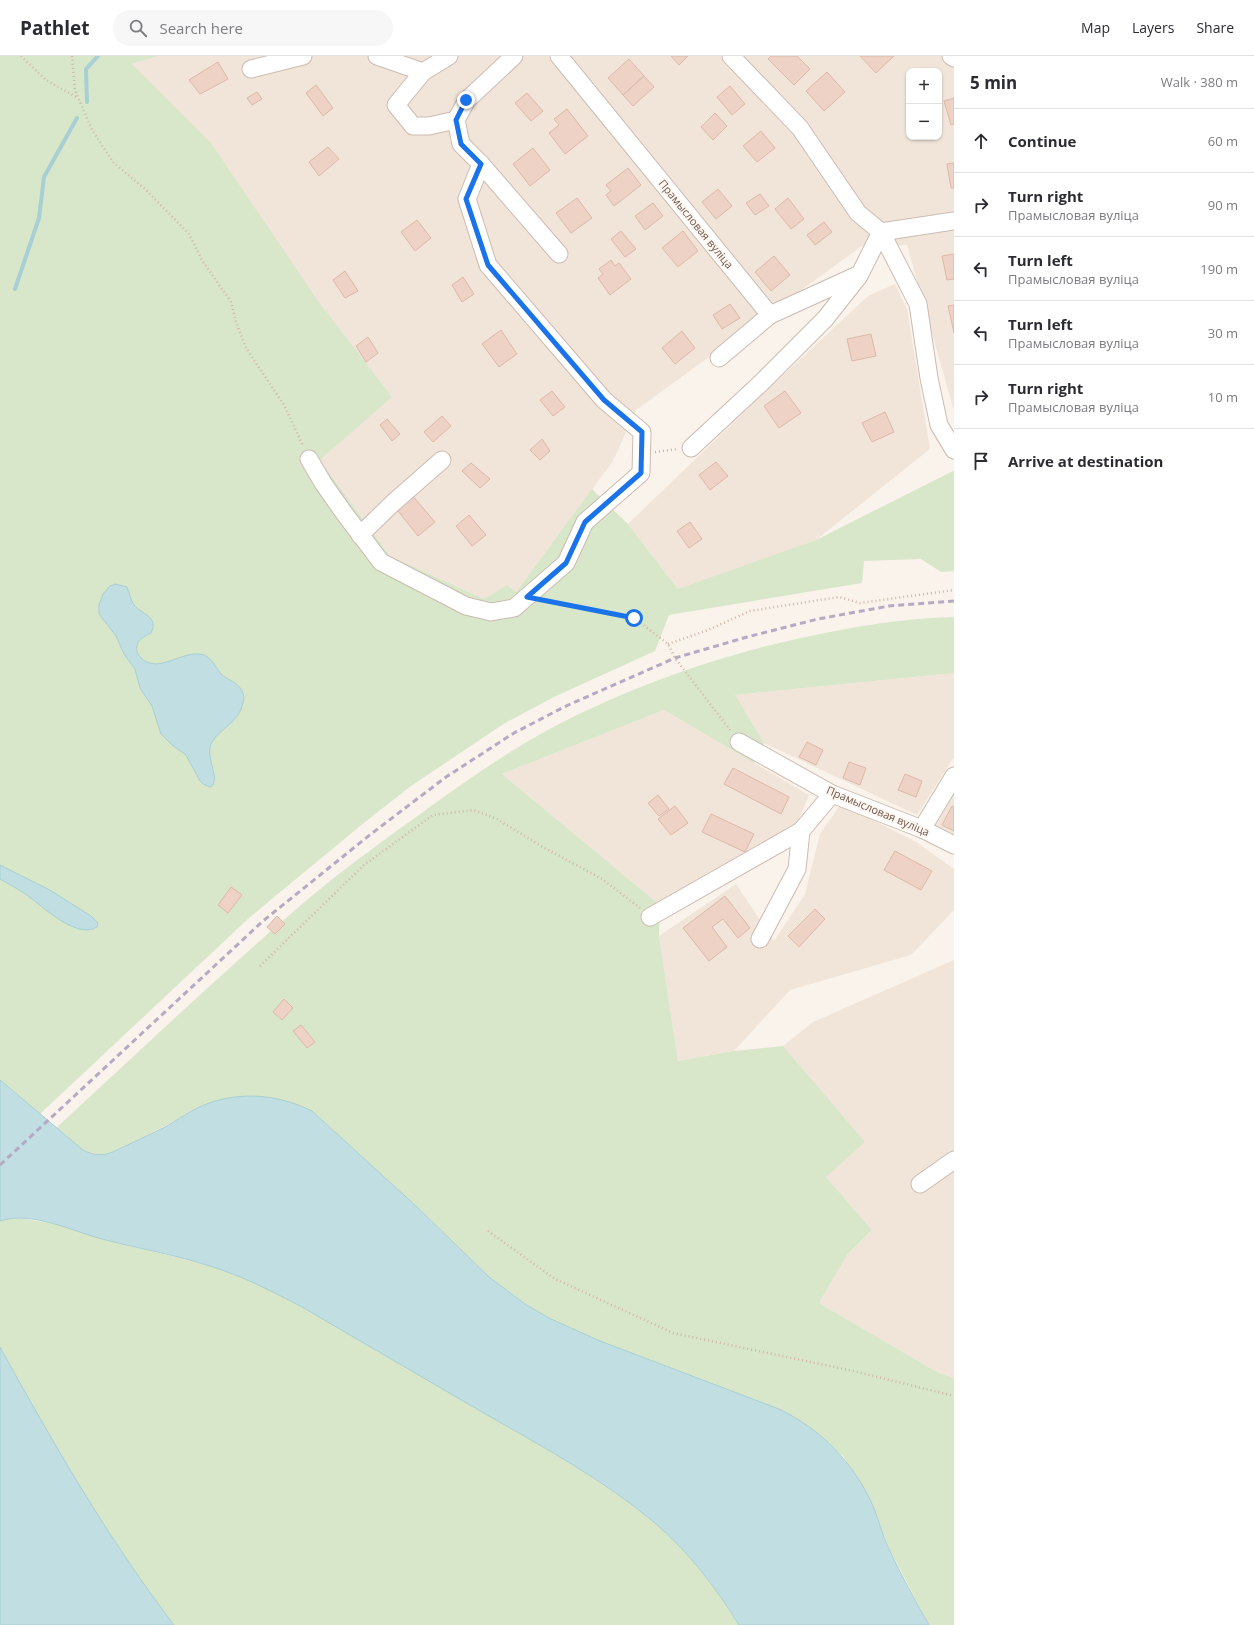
<!DOCTYPE html>
<meta charset="utf-8">
<style>
body{margin:0;font-family:"Open Sans",sans-serif;background:#f7f7f7;color:#2b2b33}
.controls{position:absolute;right:12px;top:12px;display:grid;overflow:hidden;border-radius:8px;box-shadow:0 1px 3px #0004}
.controls button{width:36px;height:36px;display:grid;place-items:center;padding:0;border:0;border-bottom:1px solid #e1e1e2;background:#fff;color:#2b2b33;font:20px sans-serif}
.stop{position:absolute;width:12px;height:12px;margin:-9px;border:3px solid #1a73e8;border-radius:50%;background:#fff}
.stop.end{background:#1a73e8;border-color:#fff;box-shadow:0 1px 4px #0008}
.list{margin:0;padding:0;list-style:none}
h2{display:flex;justify-content:space-between;align-items:center;height:52px;margin:0;padding:0 16px;font-size:17px}
h2 small{font-size:13px;font-weight:400;color:#7c7c81}
.list li{display:grid;grid-template-columns:26px 1fr auto;gap:12px;align-items:center;box-sizing:border-box;height:64px;padding:0 16px;border-top:1px solid #e1e1e2}
.list b{display:block;font-size:15px;white-space:nowrap}
.list p{margin:0;font-size:13px;white-space:nowrap;color:#7c7c81}
.list em{font-size:13px;font-style:normal;color:#7c7c81}
.icon{flex:none;width:22px;height:22px;fill:none;stroke:currentColor;stroke-width:2;stroke-linecap:round;stroke-linejoin:round}
.map{position:relative;flex:none;width:954px;height:1569px;overflow:hidden}
header{display:flex;align-items:center;gap:24px;box-sizing:border-box;height:56px;padding:0 20px;background:#fff;border-bottom:1px solid #e1e1e2}
header strong{font-size:19px}
nav{display:flex;gap:22px;margin-inline-start:auto;font-size:14px}
.search{width:280px;height:36px;background:#f7f7f7;display:flex;align-items:center;gap:10px;box-sizing:border-box;padding:0 14px;border-radius:22px;color:#7c7c81;font-size:15px}
main{display:flex}
aside{flex:1;background:#fff}
.map>svg:first-child{display:block}
.residential{fill:#f1e5da;fill-rule:evenodd}
.green{fill:#d8e7ca}
.water{fill:#c1dfe2;stroke:#a8cfd3}
.lines{fill:none;stroke-linecap:round;stroke-linejoin:round}
.stream{stroke:#a8cfd3;stroke-width:4}
.building{fill:#edd2c5;stroke:#ddb8a8}
.minor-casing{stroke:#ccbbb1;stroke-width:19}
.path{stroke:#d2b5a8;stroke-width:2.5;stroke-dasharray:1 3;stroke-linecap:butt}
.minor{stroke:#fff;stroke-width:17}
.rail{stroke:#b6a9c4;stroke-width:3;stroke-dasharray:6 4;stroke-linecap:butt}
.route{stroke:#1a73e8;stroke-width:5}
.labels{text-anchor:middle;stroke-width:3.5;stroke-linejoin:round;paint-order:stroke}
.street-label{font-size:11px;fill:#725a50;stroke:#fdf7f1}
</style>
<header>
<strong>Pathlet</strong>
<div class="search"><svg class="icon" aria-label="search" viewBox="0 0 24 24"><circle cx="10" cy="10" r="6"/><path d="M15 15l6 6"/></svg>Search here</div>
<nav><a>Map</a><a>Layers</a><a>Share</a></nav>
</header>
<main>
<div class="map">
<svg width="954" height="1569" viewBox="0 0 954 1569">
<rect width="100%" height="100%" fill="#faf3eb"/>
<g class="residential">
<path d="M158,0h796v355l-47,-166 -45,1 -226,164 -23,51 -97,131 -9,-7 -23,14 -94,-43 -70,-96 71,-63 -259,-333zM909,15h30v66h-30z"/>
<polygon points="895,228 907,253 930,393 816,484 752,508 678,533 628,468 766,335 868,240"/>
<polygon points="954,617 954,701 917,759 764,687 734,639"/>
<polygon points="664,654 809,739 795,772 660,849 502,718"/>
<polygon points="954,738 954,781 935,771"/>
<polygon points="841,748 916,786 954,813 954,854 911,899 790,934 734,995 678,1005 659,880 736,828 774,885 805,838 820,778"/>
<polygon points="954,904 954,1322 937,1316 819,1247 847,1199 872,1174 826,1121 783,990 813,966"/>
</g>
<g class="green">
<polygon points="0,0 158,0 132,8 211,87 318,245 392,341 320,404 390,500 484,543 507,529 516,536 592,433 628,468 678,533 816,484 953,415 954,416 954,515 941,516 921,503 864,505 862,527 669,559 655,595 554,641 505,667 411,730 365,766 249,862 40,1058 0,1024"/>
<path d="M954,561v56l-219,22 29,48 -10,20 -90,-53 -162,64 158,131 -1,31 19,125 56,-10 49,-5 82,96 -39,35 46,53 -25,25 -28,48 118,69 17,6v247h-25l-40,-77 -24,-58 -22,-34 -48,-39 -16,-8 -179,-68 -51,-23 -24,-14 -36,-27 -72,-70 -105,-96 -126,3 -23,13 -50,25 -12,3 -12,-2 -6,-3 -27,-22c84,-77 166,-156 252,-229 38,-32 79,-61 119,-90 51,-37 105,-74 163,-100 68,-32 138,-55 211,-71 51,-11 101,-20 153,-21z"/>
<path d="M6,1163h19l41,7 39,14 104,25 29,10 32,15 32,17c65,38 131,76 196,114 54,31 109,61 157,102 34,29 60,65 84,102h-565l-27,-35 -77,-118 -70,-125v-126z"/>
</g>
<g class="water">
<path d="M115,528l12,3c3,6 3,13 7,18 8,10 25,11 17,28 -6,3 -14,6 -14,14 -1,4 1,8 4,11 17,16 39,-6 58,-4 4,0 8,2 11,5 4,4 7,10 11,15 6,6 17,8 21,17 2,3 2,8 1,12 -4,20 -22,24 -31,39 -8,13 8,35 0,44l-2,1 -7,-3 -3,-3 -14,-26 -14,-10 -11,-11 -9,-28 -12,-18 -5,-19 -11,-15 -8,-18 -17,-22v-9l4,-11 7,-8z"/>
<path d="M0,809l48,24 43,27 7,7 -1,4c-20,13 -55,-21 -70,-32 -9,-6 -18,-11 -27,-16z"/>
<path d="M0,1024l83,70c11,6 19,6 30,2 17,-8 33,-16 50,-24 15,-8 29,-19 46,-25 35,-12 70,-8 103,8l105,96 72,70 36,27 24,14 51,23 179,68c42,20 75,54 94,97 6,14 9,29 16,43 12,26 26,51 40,76h-190c-23,-37 -50,-73 -84,-102 -52,-44 -114,-77 -173,-111 -60,-35 -120,-70 -180,-105 -30,-16 -60,-31 -92,-41 -34,-11 -69,-17 -104,-26 -30,-7 -74,-30 -106,-19z"/>
<path d="M0,1291c53,96 107,190 174,278h-174z"/>
</g>
<g class="lines">
<g class="stream">
<polyline points="87,46 86,13 98,0"/>
<polyline points="15,233 39,162 44,121 77,62"/>
</g>
</g>
<g class="building">
<polygon points="671,0 688,0 679,9"/>
<polygon points="771,0 797,0 810,13 794,29 768,3"/>
<polygon points="860,0 894,0 876,17"/>
<polygon points="629,3 644,20 623,39 608,22"/>
<polygon points="218,6 228,23 200,38 189,24"/>
<polygon points="827,16 845,36 824,55 806,35"/>
<polygon points="644,20 654,31 633,50 623,39"/>
<polygon points="316,29 333,52 323,60 306,37"/>
<polygon points="730,30 745,48 732,59 717,41"/>
<polygon points="257,36 262,43 252,49 247,42"/>
<polygon points="527,37 543,55 531,65 515,47"/>
<polygon points="954,42 954,68 951,69 944,45"/>
<polygon points="567,53 588,80 565,98 549,77 559,69 554,63"/>
<polygon points="715,57 727,70 713,84 701,71"/>
<polygon points="761,75 775,92 757,106 743,90"/>
<polygon points="328,91 339,103 319,120 309,106"/>
<polygon points="533,92 550,114 530,130 513,108"/>
<polygon points="954,107 954,132 951,132 947,108"/>
<polygon points="628,112 641,129 614,150 606,139 611,135 606,129"/>
<polygon points="718,133 732,150 716,163 702,146"/>
<polygon points="760,138 769,150 755,159 746,147"/>
<polygon points="577,142 592,162 571,177 556,157"/>
<polygon points="788,142 804,163 791,173 775,153"/>
<polygon points="653,147 663,160 645,174 635,160"/>
<polygon points="417,164 431,182 415,195 401,176"/>
<polygon points="824,166 832,176 815,189 807,179"/>
<polygon points="621,175 636,193 625,201 611,183"/>
<polygon points="683,175 698,195 678,211 662,192"/>
<polygon points="954,198 954,223 947,224 942,200"/>
<polygon points="774,200 790,219 771,235 755,216"/>
<polygon points="611,204 615,210 619,207 631,223 610,239 598,222 603,218 599,213"/>
<polygon points="345,215 358,235 345,242 333,224"/>
<polygon points="463,221 474,238 462,246 452,229"/>
<polygon points="730,248 740,262 722,273 713,259"/>
<polygon points="954,249 954,277 948,250"/>
<polygon points="501,274 517,298 499,311 482,288"/>
<polygon points="682,275 695,292 675,308 662,292"/>
<polygon points="871,278 876,300 852,305 847,283"/>
<polygon points="368,281 378,297 366,306 356,290"/>
<polygon points="552,335 565,351 553,360 540,344"/>
<polygon points="785,335 801,357 779,372 764,350"/>
<polygon points="885,356 894,376 872,386 862,367"/>
<polygon points="442,360 451,370 433,386 424,376"/>
<polygon points="387,363 400,378 392,385 380,369"/>
<polygon points="542,383 550,395 540,404 530,394"/>
<polygon points="716,406 728,420 710,434 699,419"/>
<polygon points="471,407 490,423 480,432 462,415"/>
<polygon points="410,437 435,466 418,480 394,450"/>
<polygon points="469,459 486,479 472,490 456,470"/>
<polygon points="690,466 702,483 689,492 677,475"/>
<polygon points="807,686 823,694 816,709 799,701"/>
<polygon points="849,706 866,712 860,729 843,722"/>
<polygon points="733,712 789,741 781,758 724,728"/>
<polygon points="905,718 922,725 916,741 898,734"/>
<polygon points="658,739 669,753 659,760 648,747"/>
<polygon points="675,750 688,767 671,779 658,763"/>
<polygon points="952,750 954,751 954,775 942,769"/>
<polygon points="711,758 754,778 745,796 702,776"/>
<polygon points="895,795 932,815 921,834 884,814"/>
<polygon points="231,831 242,839 228,857 218,849"/>
<polygon points="725,840 750,872 738,882 723,863 712,871 727,891 709,905 683,872"/>
<polygon points="815,853 825,863 799,891 788,880"/>
<polygon points="277,860 285,868 275,878 267,871"/>
<polygon points="284,943 293,952 282,964 273,956"/>
<polygon points="301,969 315,986 307,992 293,975"/>
</g>
<g class="lines">
<g class="minor-casing">
<g id="minor">
<polyline points="377,0 423,16"/>
<polyline points="449,0 423,16 396,49 413,70 429,70 456,64"/>
<polyline points="514,0 467,44 456,64 461,88 481,108 559,198"/>
<polyline points="559,0 770,259 860,218 881,176 858,157 800,72 731,0"/>
<polyline points="951,0 954,2"/>
<polyline points="251,13 303,0"/>
<polyline points="954,165 881,176 918,248 929,322 939,369 954,394"/>
<polyline points="719,302 770,259"/>
<polyline points="691,392 761,327 825,263 859,220"/>
<polyline points="309,403 323,427 344,457 381,506 466,550 491,556 514,552 566,507 585,466 641,417 642,376 604,344 488,209 467,143 481,108"/>
<polyline points="360,479 393,447 442,404"/>
<polyline points="739,686 832,738 922,773 954,789"/>
<polyline points="922,773 954,720"/>
<polyline points="650,861 801,775"/>
<polyline points="760,883 797,813 801,775 832,738"/>
<polyline points="920,1128 954,1104"/>
</g>
</g>
<g class="path">
<polyline points="21,0 46,24 78,42"/>
<polyline points="72,0 75,34 92,74 113,106 146,134 189,178 202,204 231,246 236,266 246,292 284,349 303,390"/>
<polyline points="655,396 678,393"/>
<polyline points="544,544 634,562 668,588 675,602 730,674"/>
<polyline points="668,588 708,574 750,555 839,541 860,547 954,534"/>
<polyline points="260,910 364,809 433,759 474,754 497,763 541,790 602,823 640,852"/>
<polyline points="488,1175 555,1223 673,1277 858,1316 954,1340"/>
</g>
<use href="#minor" class="minor"/>
<polyline class="rail" points="0,1109 263,865 371,778 446,721 514,677 566,650 675,602 747,581 818,563 889,550 954,545"/>
</g>
<g class="lines">
<polyline class="route" points="466,44 456,64 461,88 481,108 466,143 488,209 604,344 642,376 641,417 585,466 566,507 527,541 634,562"/>
</g>
<g class="labels">
<g class="street-label">
<text transform="translate(696 168) rotate(51)" y="4">Прамысловая вуліца</text>
<text transform="translate(878 755) rotate(23)" y="4">Прамысловая вуліца</text>
</g>
</g>
</svg>
<div class="controls">
<button>+</button>
<button>−</button>
</div>
<div class="stop" style="left:634px;top:562px"></div>
<div class="stop end" style="left:466px;top:44px"></div>
</div>
<aside>
<h2>5 min<small>Walk · 380 m</small></h2>
<ul class="list">
<li><svg class="icon" aria-label="ahead" viewBox="0 0 24 24"><path d="M12 20V5M6 11l6-6 6 6"/></svg><div><b>Continue</b></div><em>60 m</em></li>
<li><svg class="icon" aria-label="right" viewBox="0 0 24 24"><path d="M7 20v-9h11M14 6l5 5-5 5"/></svg><div><b>Turn right</b><p>Прамысловая вуліца</p></div><em>90 m</em></li>
<li><svg class="icon" aria-label="left" viewBox="0 0 24 24"><path d="M17 20v-9H6M10 6l-5 5 5 5"/></svg><div><b>Turn left</b><p>Прамысловая вуліца</p></div><em>190 m</em></li>
<li><svg class="icon" aria-label="left" viewBox="0 0 24 24"><path d="M17 20v-9H6M10 6l-5 5 5 5"/></svg><div><b>Turn left</b><p>Прамысловая вуліца</p></div><em>30 m</em></li>
<li><svg class="icon" aria-label="right" viewBox="0 0 24 24"><path d="M7 20v-9h11M14 6l5 5-5 5"/></svg><div><b>Turn right</b><p>Прамысловая вуліца</p></div><em>10 m</em></li>
<li><svg class="icon" aria-label="arrive" viewBox="0 0 24 24"><path d="M6 21V4h12l-3 4 3 4H6"/></svg><div><b>Arrive at destination</b></div></li>
</ul>
</aside>
</main>
